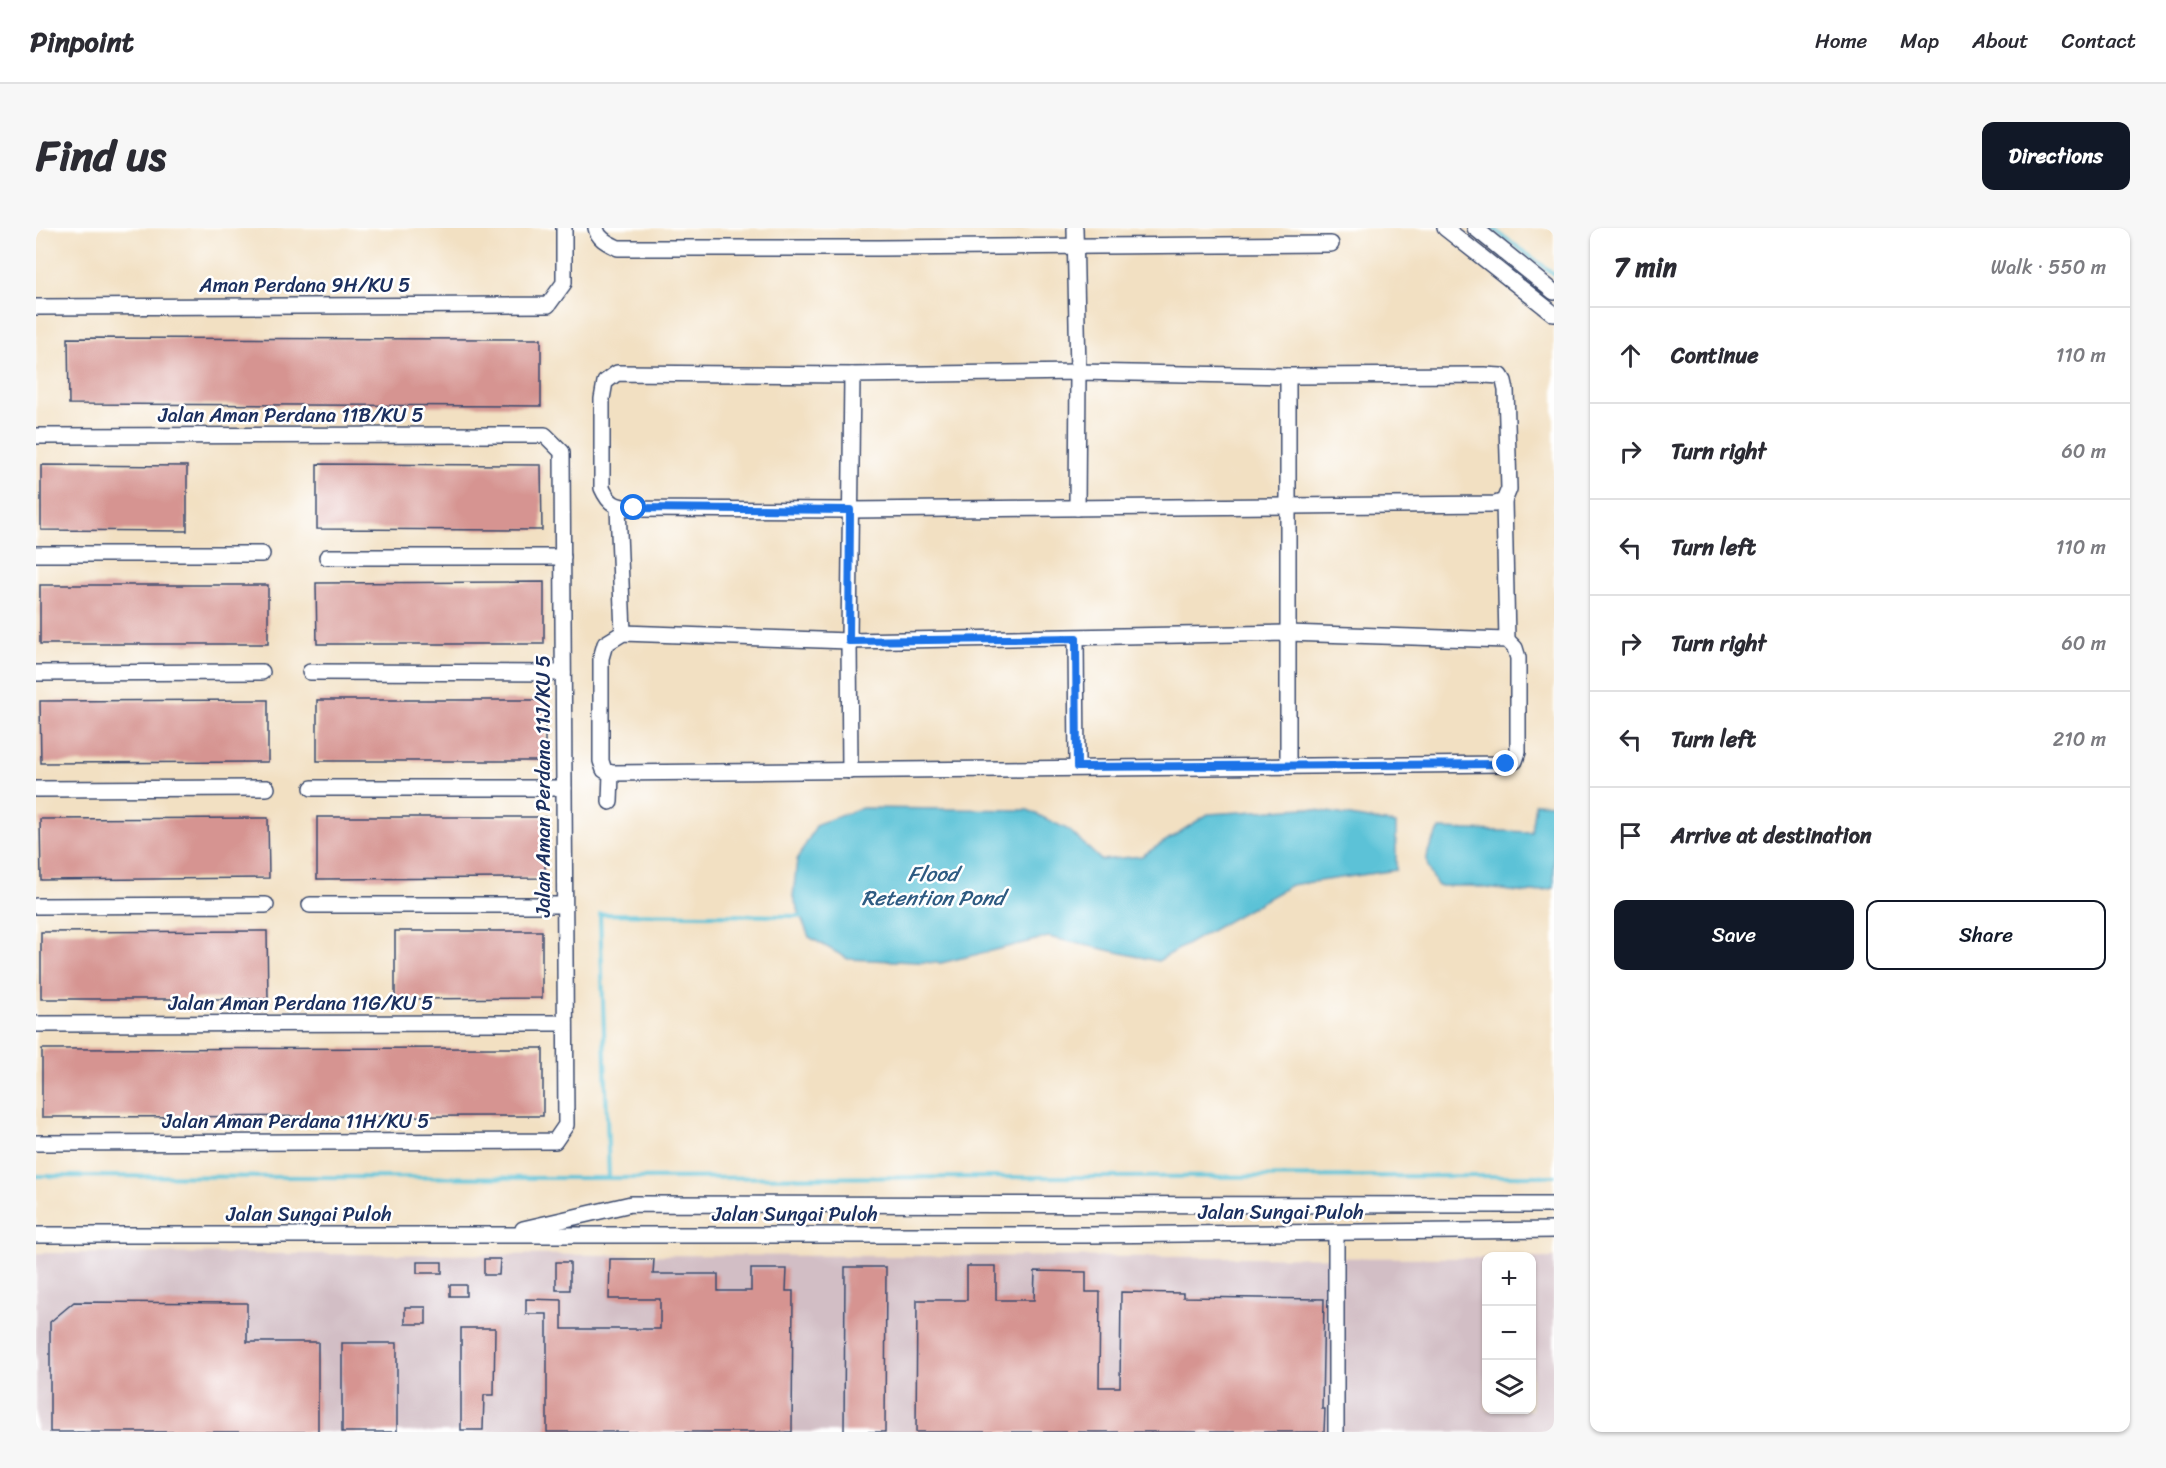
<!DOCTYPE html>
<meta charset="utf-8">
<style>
body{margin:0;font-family:Sriracha,sans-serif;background:#f7f7f7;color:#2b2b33}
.controls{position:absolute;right:18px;bottom:18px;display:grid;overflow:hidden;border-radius:12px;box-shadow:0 2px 4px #0004}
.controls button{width:54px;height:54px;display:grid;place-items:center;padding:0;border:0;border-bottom:2px solid #e1e1e2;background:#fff;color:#2b2b33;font:30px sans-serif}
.stop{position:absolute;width:18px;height:18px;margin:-14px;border:4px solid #1a73e8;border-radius:50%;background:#fff}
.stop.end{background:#1a73e8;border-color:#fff;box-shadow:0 2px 6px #0008}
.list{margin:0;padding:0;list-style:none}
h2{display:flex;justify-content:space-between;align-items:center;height:78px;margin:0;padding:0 24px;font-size:26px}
h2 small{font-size:20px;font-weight:400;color:#7c7c81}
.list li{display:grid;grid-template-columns:39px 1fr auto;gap:18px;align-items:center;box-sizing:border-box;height:96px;padding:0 24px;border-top:2px solid #e1e1e2}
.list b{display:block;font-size:22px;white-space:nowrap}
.list em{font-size:20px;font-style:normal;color:#7c7c81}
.actions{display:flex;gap:12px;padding:18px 24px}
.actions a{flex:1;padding:14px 0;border:2px solid #111827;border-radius:12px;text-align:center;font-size:21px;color:#111827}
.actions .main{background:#111827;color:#fff}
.icon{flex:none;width:33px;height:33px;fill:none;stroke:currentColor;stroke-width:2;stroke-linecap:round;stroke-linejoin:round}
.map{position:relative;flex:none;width:1518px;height:1204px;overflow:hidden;border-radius:12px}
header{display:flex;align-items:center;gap:36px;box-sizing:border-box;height:84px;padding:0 30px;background:#fff;border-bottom:2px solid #e1e1e2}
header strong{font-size:28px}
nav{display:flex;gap:33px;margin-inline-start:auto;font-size:21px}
.intro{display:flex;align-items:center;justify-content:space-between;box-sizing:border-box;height:144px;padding:0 36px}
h1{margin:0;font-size:42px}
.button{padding:15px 27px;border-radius:12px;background:#111827;color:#fff;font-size:21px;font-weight:700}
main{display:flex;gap:36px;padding:0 36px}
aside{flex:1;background:#fff;border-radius:12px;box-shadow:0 2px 4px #0004}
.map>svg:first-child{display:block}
.industrial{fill:#d2bec5}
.water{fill:#5bc2d7;stroke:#3b789a;stroke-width:1.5}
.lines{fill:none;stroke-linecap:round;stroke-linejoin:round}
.stream{stroke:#5bc2d7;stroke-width:4}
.building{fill:#d69491}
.minor-casing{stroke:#3b4a6d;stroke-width:18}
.minor{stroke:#fff;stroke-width:15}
.route{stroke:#1a73e8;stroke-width:8}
.labels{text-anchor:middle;stroke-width:5;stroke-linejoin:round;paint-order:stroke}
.street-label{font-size:20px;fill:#1b2f5e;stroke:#fff}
.water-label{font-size:21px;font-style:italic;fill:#2e5b82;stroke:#fff}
</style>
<header>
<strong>Pinpoint</strong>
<nav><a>Home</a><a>Map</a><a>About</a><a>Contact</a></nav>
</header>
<div class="intro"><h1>Find us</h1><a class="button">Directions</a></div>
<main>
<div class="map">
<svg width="1518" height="1204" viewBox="0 0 1518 1204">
<rect width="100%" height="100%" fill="#fff"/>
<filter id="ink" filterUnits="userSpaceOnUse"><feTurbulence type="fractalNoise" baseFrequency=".0167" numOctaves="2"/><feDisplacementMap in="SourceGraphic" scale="12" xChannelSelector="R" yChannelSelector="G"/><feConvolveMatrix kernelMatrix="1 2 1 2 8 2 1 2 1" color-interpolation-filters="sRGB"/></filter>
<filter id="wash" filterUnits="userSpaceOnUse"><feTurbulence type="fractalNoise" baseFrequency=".008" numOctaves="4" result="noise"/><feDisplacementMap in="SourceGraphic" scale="24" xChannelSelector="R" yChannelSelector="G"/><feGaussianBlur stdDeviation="1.35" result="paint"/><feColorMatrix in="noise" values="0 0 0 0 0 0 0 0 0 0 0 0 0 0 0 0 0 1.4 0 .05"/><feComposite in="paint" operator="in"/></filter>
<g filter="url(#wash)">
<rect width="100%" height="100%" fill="#f2e0c2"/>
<polygon class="industrial" points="0,1025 1450,1030 1450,1182 1496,1182 1496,1030 1518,1030 1518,1204 0,1204"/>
<g class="water">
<path d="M1499,575l19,1v84l-28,5 -55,-7h-33c-17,-24 -13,-33 2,-57l91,3z"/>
<polygon points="826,580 992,582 1033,602 1065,632 1106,628 1172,586 1269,580 1360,596 1360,642 1255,657 1122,733 1012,709 905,735 812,731 773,709 757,669 761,632 781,596"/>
</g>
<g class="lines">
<g class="stream">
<polyline points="1456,0 1518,46"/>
<polyline points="0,948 551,950 1518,948"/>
<polyline points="573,949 564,686 765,688"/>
</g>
</g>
<g id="blocks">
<g class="building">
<polygon points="32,110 505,111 505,178 33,176"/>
<polygon points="281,236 505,237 506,302 281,301"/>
<polygon points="5,237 151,238 151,303 5,302"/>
<polygon points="508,354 508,416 281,416 280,355"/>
<rect x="4" y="357" width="228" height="59"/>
<polygon points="232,472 232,534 5,535 4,473"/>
<rect x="281" y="472" width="228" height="61"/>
<polygon points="281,589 509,589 509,650 281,651"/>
<polygon points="232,590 233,650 5,652 4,591"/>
<polygon points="231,703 232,771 5,771 5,704"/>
<polygon points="359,703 506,703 506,770 359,771"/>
<polygon points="507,820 507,888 6,889 6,821"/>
<polygon points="448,1031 464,1031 463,1047 448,1047"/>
<polygon points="574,1031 618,1031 617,1046 682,1046 682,1063 715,1063 715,1041 751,1041 750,1063 757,1063 756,1204 511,1204 511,1086 490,1086 490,1071 526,1072 526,1101 624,1101 624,1071 573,1071"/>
<rect x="381" y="1034" width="25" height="11"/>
<rect x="520" y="1034" width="14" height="28"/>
<polygon points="931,1038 960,1038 960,1072 998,1072 999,1043 1050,1044 1050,1064 1064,1064 1063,1159 1084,1159 1085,1064 1147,1065 1147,1069 1288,1071 1286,1181 1289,1181 1288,1204 880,1204 881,1072 931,1072"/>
<polygon points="809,1039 850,1039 849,1204 808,1204"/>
<rect x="414" y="1057" width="16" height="11"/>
<polygon points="38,1074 211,1075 211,1114 282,1114 282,1204 14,1204 14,1094"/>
<rect x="369" y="1079" width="21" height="17"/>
<polygon points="425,1100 459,1100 458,1167 448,1167 447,1202 425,1202"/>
<rect x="306" y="1115" width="55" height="89"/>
</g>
</g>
</g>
<g filter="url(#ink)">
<use href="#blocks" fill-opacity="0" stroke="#3b4a6d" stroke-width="1.5"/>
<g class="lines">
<g class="minor-casing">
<g id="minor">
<path d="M560,0c2,11 12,15 22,20h261l452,-4"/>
<polyline points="1039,0 1042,144 1041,280"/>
<polyline points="1409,0 1518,86"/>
<polyline points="1439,0 1518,64"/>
<polyline points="0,79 512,77 528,55 528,0"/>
<path d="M1042,144l210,4 196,-1 17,1 3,5 2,9 3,99 -5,12 -9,3 -645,6 -216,-1c-18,-3 -24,-3 -32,-21v-89l3,-17 12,-9 235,2z"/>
<polyline points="0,208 509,207 526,224 530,897 519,913 0,915"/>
<polyline points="1468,273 1471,412"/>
<polyline points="582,279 587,405"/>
<polyline points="0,326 226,326"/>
<polyline points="291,329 527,329"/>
<polygon points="587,405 813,413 1251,405 1471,412 1479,420 1482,430 1482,524 1479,533 1470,536 575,545 568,542 565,533 565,430 569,416"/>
<polyline points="1040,410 1041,539"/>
<polyline points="274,444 527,445"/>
<polyline points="0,445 226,444"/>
<polyline points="1252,538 1252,148"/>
<polyline points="814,543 813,413 816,147"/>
<polyline points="276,560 528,560"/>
<polyline points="0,561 231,560"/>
<polyline points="574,574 575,545"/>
<polyline points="274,677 528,677"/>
<polyline points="0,678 230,677"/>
<polyline points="0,796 529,795"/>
<polyline points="487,1001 595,976 1518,977"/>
<polyline points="0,1007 1051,1007 1518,1002"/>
<polyline points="1300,1204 1300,1005"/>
</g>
</g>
<use href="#minor" class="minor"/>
</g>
</g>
<g class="lines" filter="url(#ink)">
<polyline class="route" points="598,280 814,282 813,413 1040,410 1041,539 1470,536"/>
</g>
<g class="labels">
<g class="street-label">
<text x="269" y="64">Aman Perdana 9H/KU 5</text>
<text x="255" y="194">Jalan Aman Perdana 11B/KU 5</text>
<text transform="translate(507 558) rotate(-90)" y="7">Jalan Aman Perdana 11J/KU 5</text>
<text x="265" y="782">Jalan Aman Perdana 11G/KU 5</text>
<text x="260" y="900">Jalan Aman Perdana 11H/KU 5</text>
<text x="1245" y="991">Jalan Sungai Puloh</text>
<text x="273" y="993">Jalan Sungai Puloh</text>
<text x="759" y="993">Jalan Sungai Puloh</text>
</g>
<g class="water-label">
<text x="897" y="653">Flood<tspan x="897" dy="24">Retention Pond</tspan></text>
</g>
</g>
</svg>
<div class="controls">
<button>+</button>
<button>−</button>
<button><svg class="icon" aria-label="layers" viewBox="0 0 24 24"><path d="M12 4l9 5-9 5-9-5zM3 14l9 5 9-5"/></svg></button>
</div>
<div class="stop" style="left:598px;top:280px"></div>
<div class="stop end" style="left:1470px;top:536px"></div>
</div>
<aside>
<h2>7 min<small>Walk · 550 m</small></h2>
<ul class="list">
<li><svg class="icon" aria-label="ahead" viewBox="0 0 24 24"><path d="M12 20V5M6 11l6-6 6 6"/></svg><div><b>Continue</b></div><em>110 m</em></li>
<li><svg class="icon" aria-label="right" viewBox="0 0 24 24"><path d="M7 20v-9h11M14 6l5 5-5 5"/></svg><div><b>Turn right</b></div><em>60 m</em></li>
<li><svg class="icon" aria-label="left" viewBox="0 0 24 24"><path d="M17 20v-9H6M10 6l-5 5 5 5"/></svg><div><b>Turn left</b></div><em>110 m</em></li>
<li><svg class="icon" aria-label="right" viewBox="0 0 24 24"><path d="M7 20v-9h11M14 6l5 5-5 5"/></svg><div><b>Turn right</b></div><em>60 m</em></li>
<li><svg class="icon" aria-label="left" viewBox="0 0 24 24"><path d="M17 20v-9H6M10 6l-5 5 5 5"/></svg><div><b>Turn left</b></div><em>210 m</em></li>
<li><svg class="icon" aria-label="arrive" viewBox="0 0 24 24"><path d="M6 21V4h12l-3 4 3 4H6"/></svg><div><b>Arrive at destination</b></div></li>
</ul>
<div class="actions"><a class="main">Save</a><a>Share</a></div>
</aside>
</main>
